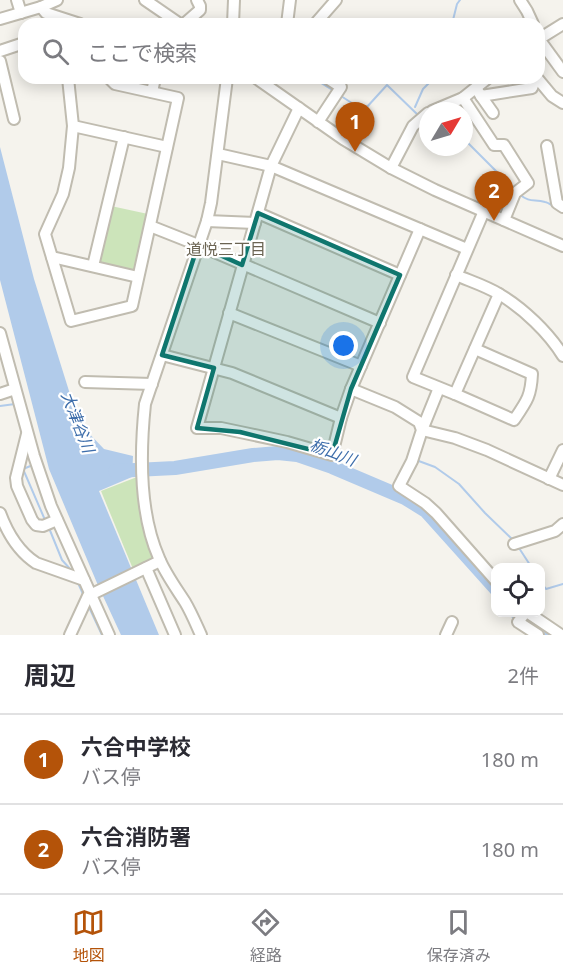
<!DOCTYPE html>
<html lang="ja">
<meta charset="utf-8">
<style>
body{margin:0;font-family:"Noto Sans","Noto Sans JP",sans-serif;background:#f7f7f7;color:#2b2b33}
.controls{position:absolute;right:18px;bottom:18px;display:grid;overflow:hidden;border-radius:12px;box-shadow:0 3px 15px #0003}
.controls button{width:54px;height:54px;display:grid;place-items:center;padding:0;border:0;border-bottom:2px solid #e1e1e2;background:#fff;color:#2b2b33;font:30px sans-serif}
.compass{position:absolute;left:419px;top:102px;width:54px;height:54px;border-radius:50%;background:#fff;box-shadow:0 3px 15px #0003;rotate:52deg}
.you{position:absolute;left:344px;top:346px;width:21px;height:21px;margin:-15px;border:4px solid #fff;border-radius:50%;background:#1a73e8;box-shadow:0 0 0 9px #1a73e833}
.badge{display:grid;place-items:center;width:39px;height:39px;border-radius:50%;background:#b45309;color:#fff;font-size:20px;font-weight:700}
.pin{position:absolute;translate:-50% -50px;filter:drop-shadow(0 2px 3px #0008)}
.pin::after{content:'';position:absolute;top:32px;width:21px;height:18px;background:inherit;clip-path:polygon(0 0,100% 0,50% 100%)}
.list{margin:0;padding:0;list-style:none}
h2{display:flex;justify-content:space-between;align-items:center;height:78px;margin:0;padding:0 24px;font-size:26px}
h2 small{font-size:20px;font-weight:400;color:#7c7c81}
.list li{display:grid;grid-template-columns:39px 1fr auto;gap:18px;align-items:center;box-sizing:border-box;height:90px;padding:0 24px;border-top:2px solid #e1e1e2}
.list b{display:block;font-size:22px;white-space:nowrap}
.list p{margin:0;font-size:20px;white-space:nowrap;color:#7c7c81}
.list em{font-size:20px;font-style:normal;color:#7c7c81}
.icon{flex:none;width:33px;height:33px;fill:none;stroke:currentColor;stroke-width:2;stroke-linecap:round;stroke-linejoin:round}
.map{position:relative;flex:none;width:563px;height:635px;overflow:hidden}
.search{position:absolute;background:#fff;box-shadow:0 3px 15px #0003;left:18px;right:18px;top:18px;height:66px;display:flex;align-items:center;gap:15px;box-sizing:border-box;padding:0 21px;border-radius:18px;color:#7c7c81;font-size:22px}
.sheet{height:258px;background:#fff}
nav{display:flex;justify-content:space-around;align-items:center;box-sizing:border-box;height:84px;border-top:2px solid #e1e1e2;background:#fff;font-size:16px;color:#7c7c81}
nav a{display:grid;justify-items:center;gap:3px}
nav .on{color:#b45309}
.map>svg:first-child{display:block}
.green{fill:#cce4ba}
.water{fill:#b1cbea}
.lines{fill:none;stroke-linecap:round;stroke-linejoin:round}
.stream{stroke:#b1cbea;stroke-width:2}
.river{stroke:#b1cbea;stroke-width:14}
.minor-casing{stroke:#c0bcb0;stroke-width:14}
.minor{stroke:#fff;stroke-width:10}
.marked{fill:#0f766e;fill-opacity:0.2;stroke:#0f766e;stroke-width:4.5;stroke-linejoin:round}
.labels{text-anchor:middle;stroke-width:4.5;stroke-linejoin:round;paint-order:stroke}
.neighbourhood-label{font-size:16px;fill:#6b6453;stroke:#fff}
.water-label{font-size:16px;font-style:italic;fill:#3e6eab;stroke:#fff}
</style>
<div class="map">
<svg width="563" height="635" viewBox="0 0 563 635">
<rect width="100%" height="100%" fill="#f5f3ed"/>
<g class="green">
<polygon points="111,206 148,214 136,271 100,263 98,260"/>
<polygon points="137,477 155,560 133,569 101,491"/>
</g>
<polygon class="water" points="0,147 34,279 79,423 104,449 133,456 132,477 99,491 159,635 121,635 97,583 49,469 0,280"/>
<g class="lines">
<g class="stream">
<polyline points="452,24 457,4 460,0"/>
<polyline points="313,78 334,91"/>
<polyline points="341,96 361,109 366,108 387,85 419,116"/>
<polyline points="415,107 423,89 430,82 433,78"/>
<polyline points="464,139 515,190"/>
<path d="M519,194c11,9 14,5 26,8 2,0 8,4 10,5"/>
<polyline points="0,406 15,404"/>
<polyline points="416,460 435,467 459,484 485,513 514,541"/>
<polyline points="33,465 23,469 45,520"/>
<polyline points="49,528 62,560 71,570"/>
<polyline points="519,548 532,568"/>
<polyline points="540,581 546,589 563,584"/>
<polyline points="78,583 83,594"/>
<polyline points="88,605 102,635"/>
</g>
<g class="river">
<polyline points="115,471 175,468 253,455 278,453 297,455 332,467 405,498 426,511 496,589"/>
<polyline points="516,612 549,635"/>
</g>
<g class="minor-casing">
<g id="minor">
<polyline points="17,0 21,13"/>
<polyline points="145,0 180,24"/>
<polyline points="520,0 527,11 533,24"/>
<polyline points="41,7 46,13 80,24"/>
<polyline points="0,19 41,7 57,0"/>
<polyline points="184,24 200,10 200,6 197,0"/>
<polyline points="233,24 234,0"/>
<polyline points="287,24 290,0"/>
<polyline points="315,24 336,0"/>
<polyline points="539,39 563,72"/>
<polyline points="539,39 563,24"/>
<polyline points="0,51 24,43"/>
<polyline points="0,61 14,119"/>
<polyline points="68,78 73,126 69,168 63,194 45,234 71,321 132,306 178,98 115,84 109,78"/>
<polyline points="256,78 343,139 391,168 435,190 563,246"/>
<polyline points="537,78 552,96 563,103"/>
<polyline points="476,88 481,96 532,88 536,78"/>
<polyline points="152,92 155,78"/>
<polyline points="481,96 493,113"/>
<polyline points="463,98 494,145 504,145 528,183 515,193 504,220"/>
<polyline points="299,108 271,166 197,428 221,428 240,432 287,442 332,455 341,418 351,389 420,229"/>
<polyline points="432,111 463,98 488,78"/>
<polyline points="318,122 341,87 327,78"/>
<polyline points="73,126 167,147"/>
<polyline points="547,146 557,203 563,207"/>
<polyline points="218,154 271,166 467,249"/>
<polyline points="391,168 413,126 428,113"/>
<polyline points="484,211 413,377 455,394 499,294"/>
<polyline points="258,213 400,275"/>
<polyline points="207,221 255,223"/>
<polyline points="150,226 198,245 380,323"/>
<polyline points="52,257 138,277"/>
<polyline points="93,266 124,137"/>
<path d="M456,275c14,6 30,11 43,19 24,14 50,39 64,62"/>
<polyline points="229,313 361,366"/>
<polyline points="0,333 34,456 51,506 109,635"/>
<polyline points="162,355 232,373 341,418"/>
<polyline points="85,382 152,384"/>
<polyline points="439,388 422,430 455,438 487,450 563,485"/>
<polyline points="351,389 395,407 419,422 422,430 412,461 399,486 425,503 436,513 496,581"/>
<polyline points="0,394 15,389"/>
<path d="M455,394l59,26c13,-19 17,-24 18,-46l-57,-25"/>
<polyline points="27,434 16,478 17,486 32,520 36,525 43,526 57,520"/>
<polyline points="549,479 563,450"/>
<path d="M0,513c7,19 19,39 36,50l48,17"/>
<polyline points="514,544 555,531 563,524"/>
<polyline points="146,568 175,635"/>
<polyline points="526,612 518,622 538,635"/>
<polyline points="527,612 561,635"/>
<polyline points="70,635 88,596 160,561"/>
<path d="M201,635c-5,-11 -10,-23 -16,-33 -9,-14 -20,-29 -26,-44 -20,-45 -19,-106 -14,-154l62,-183 4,-18 16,-125"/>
<polyline points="446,635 452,622"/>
</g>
</g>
<use href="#minor" class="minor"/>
</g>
<path class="marked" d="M258,213l142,62 -49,114 -19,66 -92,-23 -43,-4 17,-60 -52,-13 36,-110 44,20z"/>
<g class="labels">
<g class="neighbourhood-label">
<text x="226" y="255">道悦三丁目</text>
</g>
<g class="water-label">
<text transform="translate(78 422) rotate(69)" y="6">大津谷川</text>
<text transform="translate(333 452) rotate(21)" y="6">栃山川</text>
</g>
</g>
</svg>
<div class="controls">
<button><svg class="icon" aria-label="locate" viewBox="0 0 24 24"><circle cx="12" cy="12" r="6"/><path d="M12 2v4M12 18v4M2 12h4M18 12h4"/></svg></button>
</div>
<svg class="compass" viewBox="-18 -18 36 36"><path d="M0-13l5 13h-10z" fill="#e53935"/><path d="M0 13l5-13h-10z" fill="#7c7c81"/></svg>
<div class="you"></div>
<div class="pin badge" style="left:355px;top:152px">1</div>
<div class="pin badge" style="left:494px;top:221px">2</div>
<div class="search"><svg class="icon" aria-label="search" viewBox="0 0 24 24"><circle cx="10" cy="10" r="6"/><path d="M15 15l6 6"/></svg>ここで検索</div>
</div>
<section class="sheet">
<h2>周辺<small>2件</small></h2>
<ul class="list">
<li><span class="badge">1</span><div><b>六合中学校</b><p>バス停</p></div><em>180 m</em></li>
<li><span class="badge">2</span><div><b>六合消防署</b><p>バス停</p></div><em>180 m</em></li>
</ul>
</section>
<nav>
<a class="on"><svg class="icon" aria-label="map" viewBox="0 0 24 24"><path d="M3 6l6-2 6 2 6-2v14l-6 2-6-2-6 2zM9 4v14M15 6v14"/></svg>地図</a>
<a><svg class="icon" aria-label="directions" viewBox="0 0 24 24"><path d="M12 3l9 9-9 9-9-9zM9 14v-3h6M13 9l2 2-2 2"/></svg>経路</a>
<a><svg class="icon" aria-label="saved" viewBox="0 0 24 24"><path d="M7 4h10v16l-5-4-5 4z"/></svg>保存済み</a>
</nav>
